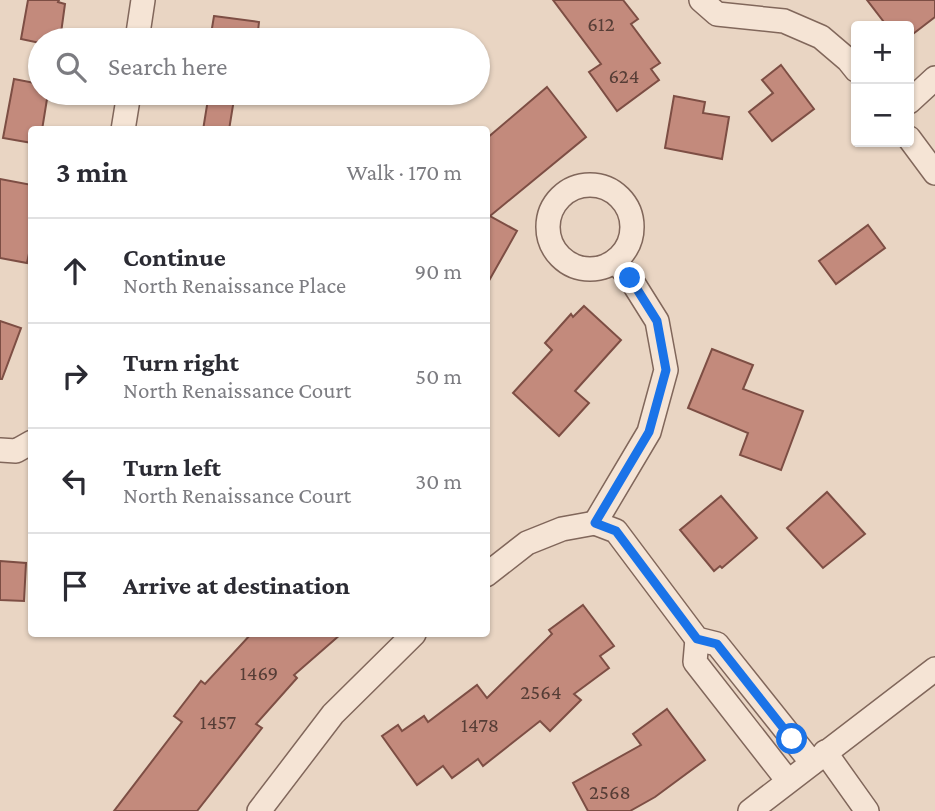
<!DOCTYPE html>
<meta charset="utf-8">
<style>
body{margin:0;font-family:"Crimson Pro",serif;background:#f2f2f3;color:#2b2b33}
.controls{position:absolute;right:21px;top:21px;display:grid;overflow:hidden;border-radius:7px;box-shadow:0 2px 5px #0004}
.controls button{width:63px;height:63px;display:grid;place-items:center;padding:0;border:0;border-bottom:2px solid #e1e1e2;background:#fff;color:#2b2b33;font:35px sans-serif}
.stop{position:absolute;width:21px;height:21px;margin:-16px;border:5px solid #1a73e8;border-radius:50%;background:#fff}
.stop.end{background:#1a73e8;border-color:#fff;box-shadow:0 2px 7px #0008}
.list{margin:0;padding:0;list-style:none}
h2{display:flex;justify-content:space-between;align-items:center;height:91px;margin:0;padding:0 28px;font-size:30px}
h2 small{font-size:23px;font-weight:400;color:#7c7c81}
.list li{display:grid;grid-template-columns:46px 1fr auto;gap:21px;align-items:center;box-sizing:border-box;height:105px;padding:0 28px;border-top:2px solid #e1e1e2}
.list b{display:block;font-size:26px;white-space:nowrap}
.list p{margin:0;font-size:23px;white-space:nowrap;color:#7c7c81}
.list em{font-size:23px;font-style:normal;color:#7c7c81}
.icon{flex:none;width:38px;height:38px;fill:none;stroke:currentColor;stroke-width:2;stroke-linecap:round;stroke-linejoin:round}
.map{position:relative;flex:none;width:935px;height:811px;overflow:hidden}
.search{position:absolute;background:#fff;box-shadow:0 2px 5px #0004;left:28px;top:28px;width:462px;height:77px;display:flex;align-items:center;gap:18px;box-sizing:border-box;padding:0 24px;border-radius:38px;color:#7c7c81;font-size:26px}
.panel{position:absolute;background:#fff;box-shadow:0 2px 5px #0004;left:28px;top:126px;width:462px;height:511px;border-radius:7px}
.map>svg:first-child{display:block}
.building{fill:#c38a7c;stroke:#7d4e44;stroke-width:2}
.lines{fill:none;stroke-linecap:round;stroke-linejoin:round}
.minor-casing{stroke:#81675b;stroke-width:26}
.minor{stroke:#f5e4d5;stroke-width:23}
.route{stroke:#1a73e8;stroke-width:9}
.labels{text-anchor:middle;stroke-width:5;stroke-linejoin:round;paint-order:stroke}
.number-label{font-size:21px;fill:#563d36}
</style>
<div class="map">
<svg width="935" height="811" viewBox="0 0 935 811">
<rect width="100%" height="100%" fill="#e9d5c3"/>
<g class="building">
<polygon points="28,0 59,0 58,2 65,4 61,33 55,32 53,40 40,40 40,43 21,39"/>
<polygon points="553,0 623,0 638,19 631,24 660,63 651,69 659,80 617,111 589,72 601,64"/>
<polygon points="867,0 935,0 935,17 909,37 909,26 887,26"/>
<polygon points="214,16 259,22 257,40 210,40"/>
<polygon points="781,65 814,109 772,141 749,112 773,93 762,80"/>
<polygon points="14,79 40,84 40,93 48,93 42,130 32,130 32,143 3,138"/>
<polygon points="547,87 586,137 490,216 517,231 486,286 486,139"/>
<polygon points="209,93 235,93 229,130 203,130"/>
<polygon points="674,96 705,102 703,113 729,117 722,159 665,148"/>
<polygon points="0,179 32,185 32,239 27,263 0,258"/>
<polygon points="868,225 885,248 836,284 819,261"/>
<polygon points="584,306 621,340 575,391 589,403 559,436 513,393 552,350 545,343 571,314 573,317"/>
<polygon points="0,321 21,328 2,379 0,379"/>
<polygon points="712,349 753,365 743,389 803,411 781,470 740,455 748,433 688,408"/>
<polygon points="827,492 865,534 823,568 787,528"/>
<polygon points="721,496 757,538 722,568 720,566 714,571 680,530"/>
<polygon points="0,561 26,563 24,601 0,600"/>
<polygon points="583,605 614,646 600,656 609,668 574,694 581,700 550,731 540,721 483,766 478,759 452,778 443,766 417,785 382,736 398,725 402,731 424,716 428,722 477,685 487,698 552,634 549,630"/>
<polygon points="251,634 341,634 294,675 297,678 256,724 262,728 197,811 114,811 182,722 174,716 201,681 205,684"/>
<polygon points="667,709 705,760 655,797 630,811 588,811 573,783 641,745 633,734"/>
</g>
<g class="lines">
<g class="minor-casing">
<g id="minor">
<polyline points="701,0 717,14 784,21 821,37 848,60 856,70"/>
<polyline points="137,40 143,0"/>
<polyline points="909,102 935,78"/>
<polyline points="123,130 129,93"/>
<polyline points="909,138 935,173"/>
<circle cx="590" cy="227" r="42"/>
<polyline points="0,450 16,451 32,442"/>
<polyline points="595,523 616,531 697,639 717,644 812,763"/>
<polyline points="595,523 649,432 666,370 657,321 630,278 615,261"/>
<polyline points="486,575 527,543 562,529 595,523"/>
<polyline points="697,639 695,662 788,781"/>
<polyline points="825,752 867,811"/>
<polyline points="259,811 333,714 414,634"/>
<polyline points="750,811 935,669"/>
</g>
</g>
<use href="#minor" class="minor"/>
</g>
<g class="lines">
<polyline class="route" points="630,278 657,321 666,370 649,432 595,523 616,531 697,639 717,644 792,739"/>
</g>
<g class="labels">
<g class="number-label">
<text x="601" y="31">612</text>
<text x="624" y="83">624</text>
<text x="259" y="680">1469</text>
<text x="541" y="699">2564</text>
<text x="218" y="729">1457</text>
<text x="480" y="732">1478</text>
<text x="610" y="799">2568</text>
</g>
</g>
</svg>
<div class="controls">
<button>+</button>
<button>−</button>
</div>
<div class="stop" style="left:792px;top:739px"></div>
<div class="stop end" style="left:630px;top:278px"></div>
<div class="search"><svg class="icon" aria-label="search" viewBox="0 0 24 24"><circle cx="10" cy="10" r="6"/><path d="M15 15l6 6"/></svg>Search here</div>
<section class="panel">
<h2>3 min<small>Walk · 170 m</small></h2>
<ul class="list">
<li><svg class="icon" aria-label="ahead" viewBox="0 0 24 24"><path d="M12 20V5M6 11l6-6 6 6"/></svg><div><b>Continue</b><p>North Renaissance Place</p></div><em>90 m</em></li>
<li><svg class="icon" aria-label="right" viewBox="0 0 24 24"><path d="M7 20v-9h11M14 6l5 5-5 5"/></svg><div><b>Turn right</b><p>North Renaissance Court</p></div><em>50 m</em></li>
<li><svg class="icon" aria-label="left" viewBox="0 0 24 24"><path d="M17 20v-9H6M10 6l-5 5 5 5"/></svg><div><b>Turn left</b><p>North Renaissance Court</p></div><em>30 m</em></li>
<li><svg class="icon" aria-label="arrive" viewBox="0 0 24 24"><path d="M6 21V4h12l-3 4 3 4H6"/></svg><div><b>Arrive at destination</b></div></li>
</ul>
</section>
</div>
